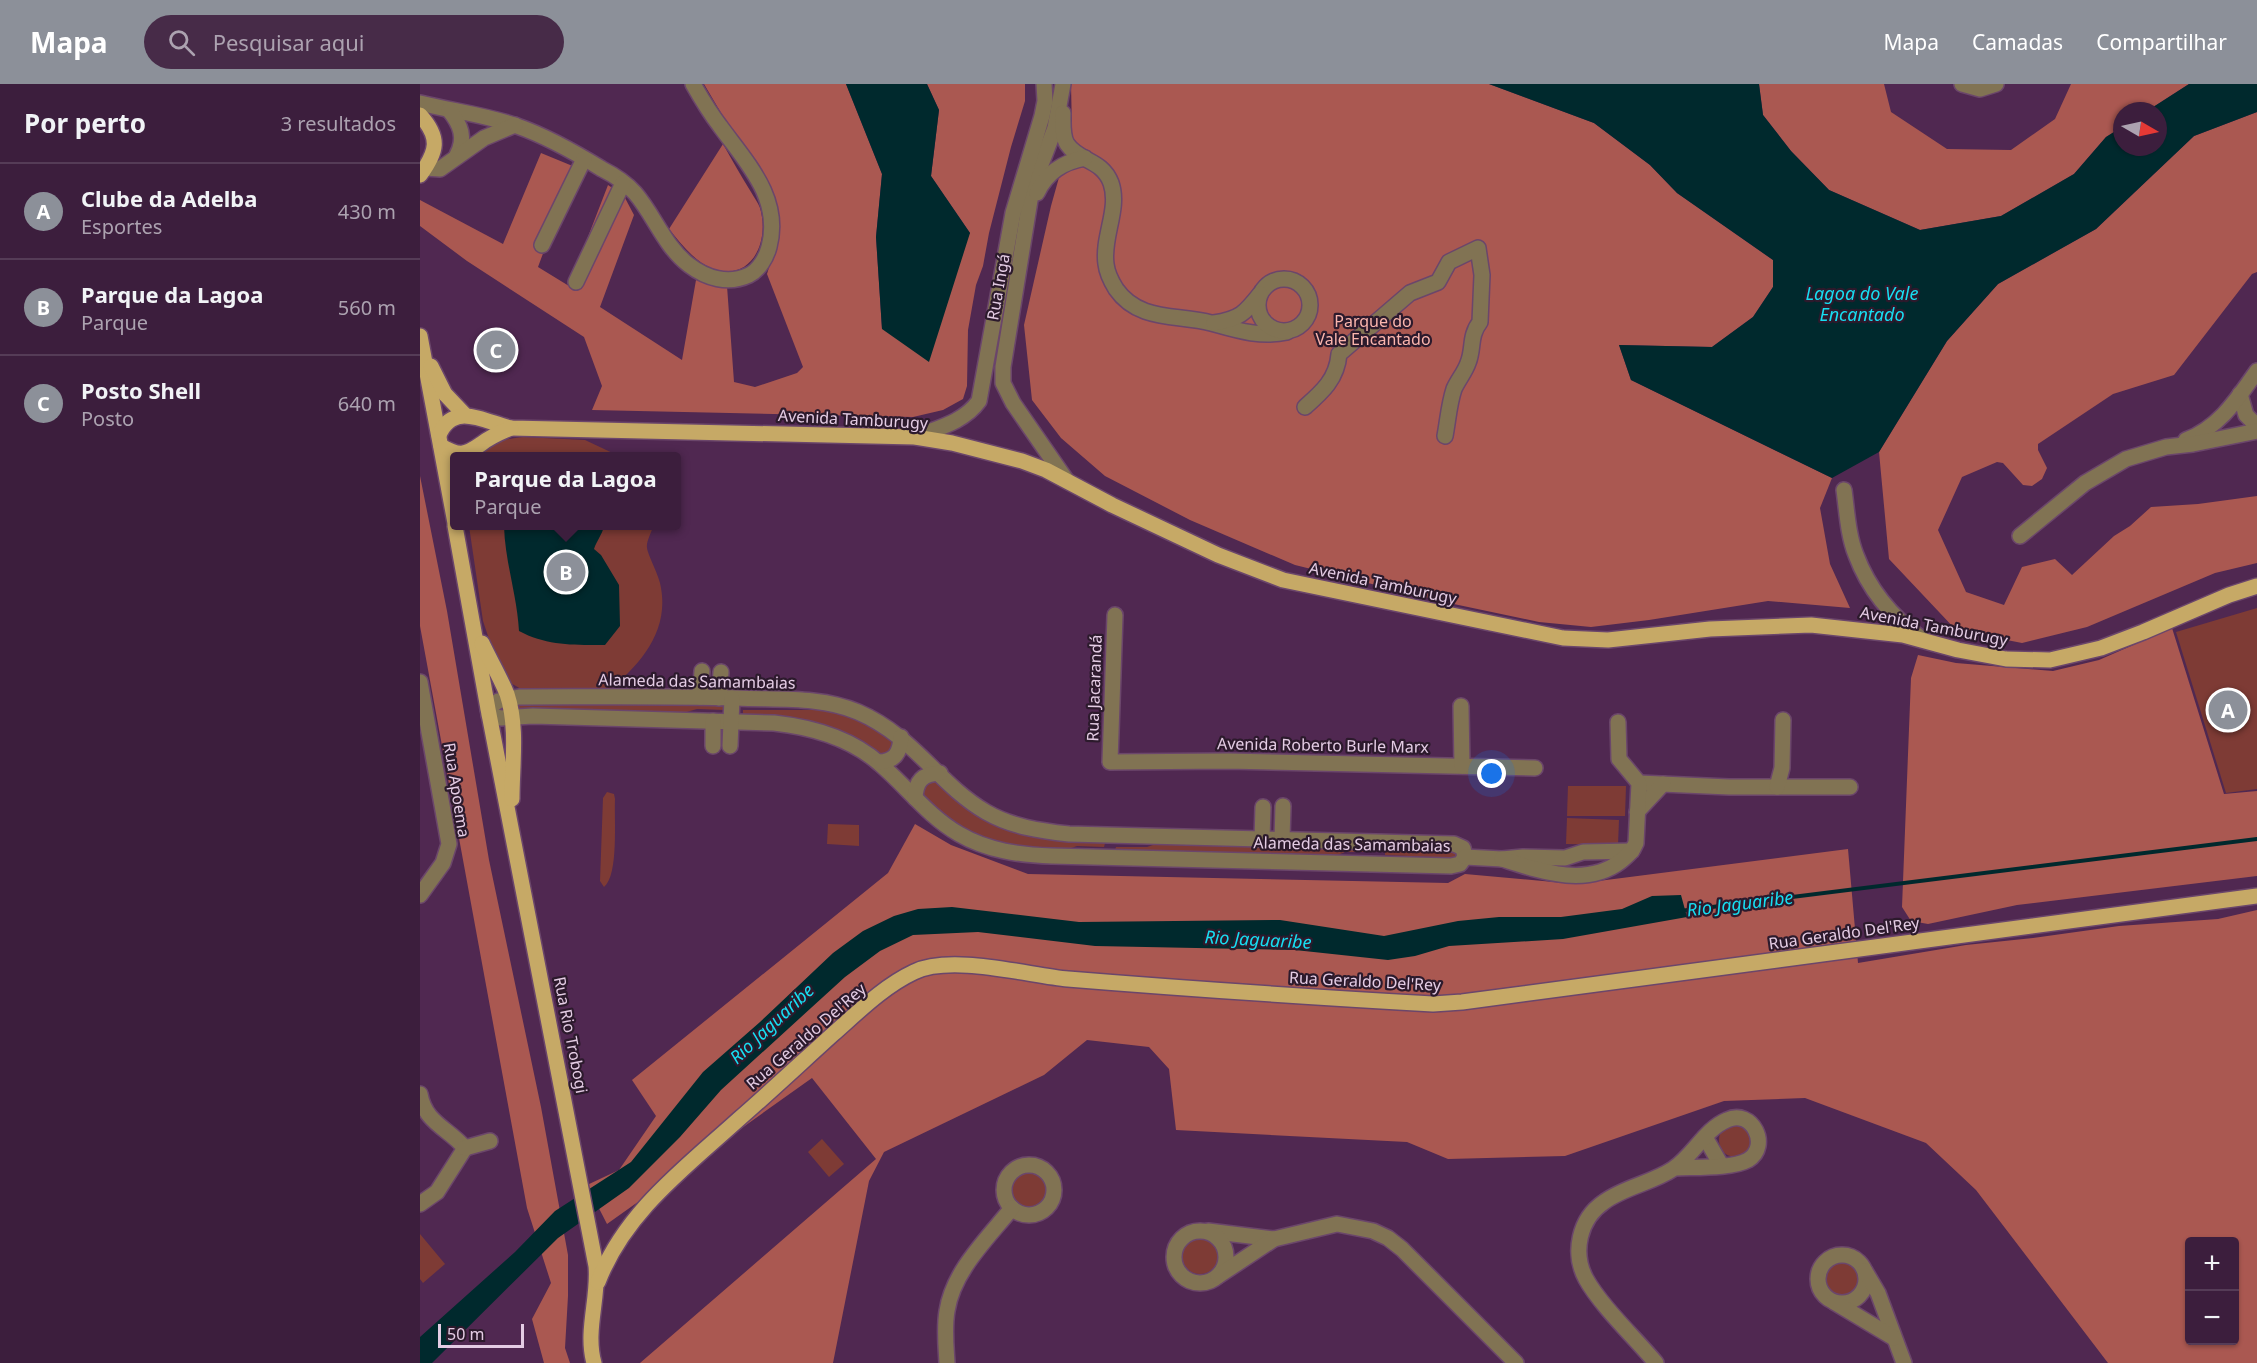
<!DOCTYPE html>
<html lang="pt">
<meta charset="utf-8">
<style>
body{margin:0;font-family:"Noto Sans",sans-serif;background:#472b48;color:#f1f3f6}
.controls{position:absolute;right:18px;bottom:18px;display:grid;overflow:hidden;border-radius:6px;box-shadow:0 2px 4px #0004}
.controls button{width:54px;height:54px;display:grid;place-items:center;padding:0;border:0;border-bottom:2px solid #553c57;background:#3c1e3d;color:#f1f3f6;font:30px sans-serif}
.compass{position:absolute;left:1693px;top:18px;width:54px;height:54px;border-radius:50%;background:#3c1e3d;box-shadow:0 2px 4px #0004;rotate:99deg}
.scale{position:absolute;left:18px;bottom:15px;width:86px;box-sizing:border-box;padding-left:6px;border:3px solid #e4cce4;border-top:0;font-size:16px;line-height:21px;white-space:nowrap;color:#e4cce4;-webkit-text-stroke:4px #2c1a2c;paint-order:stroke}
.you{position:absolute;left:1072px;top:690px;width:21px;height:21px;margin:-15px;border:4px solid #fff;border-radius:50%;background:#1a73e8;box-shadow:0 0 0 9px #1a73e833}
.badge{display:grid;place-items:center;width:39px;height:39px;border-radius:50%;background:#8c9099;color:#fff;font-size:20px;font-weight:700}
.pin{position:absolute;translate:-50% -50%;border:3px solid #fff;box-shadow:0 2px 6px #0006}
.popup{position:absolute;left:30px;top:368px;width:231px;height:78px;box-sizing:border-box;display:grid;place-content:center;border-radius:6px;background:#3c1e3d;filter:drop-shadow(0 2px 4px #0005);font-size:20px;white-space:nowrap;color:#aca2b0}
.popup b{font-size:22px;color:#f1f3f6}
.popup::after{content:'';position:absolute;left:50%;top:100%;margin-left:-12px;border:12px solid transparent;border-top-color:#3c1e3d}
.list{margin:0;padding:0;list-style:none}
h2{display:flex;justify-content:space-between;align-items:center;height:78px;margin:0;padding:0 24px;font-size:26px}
h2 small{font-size:20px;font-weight:400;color:#aca2b0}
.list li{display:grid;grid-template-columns:39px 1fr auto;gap:18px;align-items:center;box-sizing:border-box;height:96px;padding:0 24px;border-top:2px solid #553c57}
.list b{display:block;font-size:22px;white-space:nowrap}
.list p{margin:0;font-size:20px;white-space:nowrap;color:#aca2b0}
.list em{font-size:20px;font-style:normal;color:#aca2b0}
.icon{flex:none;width:33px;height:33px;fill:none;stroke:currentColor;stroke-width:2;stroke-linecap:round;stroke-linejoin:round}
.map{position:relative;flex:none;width:1837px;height:1279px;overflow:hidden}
header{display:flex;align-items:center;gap:36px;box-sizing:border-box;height:84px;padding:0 30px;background:#8c9099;color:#fff}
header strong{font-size:28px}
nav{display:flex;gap:33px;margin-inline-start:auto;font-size:21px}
.search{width:420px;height:54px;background:#472b48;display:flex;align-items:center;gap:15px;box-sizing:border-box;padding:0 21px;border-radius:33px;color:#aca2b0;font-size:22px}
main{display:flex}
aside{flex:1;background:#3c1e3d}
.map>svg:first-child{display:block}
.green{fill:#7e3b35}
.forest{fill:#aa5851;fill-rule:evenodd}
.water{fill:#00292d}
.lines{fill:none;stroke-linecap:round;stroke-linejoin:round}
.stream{stroke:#00292d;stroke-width:4}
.minor-casing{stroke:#6b466b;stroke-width:18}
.major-casing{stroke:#6b466b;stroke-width:18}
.minor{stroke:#817353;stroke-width:15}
.major{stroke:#c6a966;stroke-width:15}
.labels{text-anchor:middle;stroke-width:4.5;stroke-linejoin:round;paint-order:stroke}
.street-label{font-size:16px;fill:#e4cce4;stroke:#2c1a2c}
.park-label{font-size:16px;fill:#fbb5ad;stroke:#2c1a2c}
.water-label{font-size:18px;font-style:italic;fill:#17def2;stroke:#2c1a2c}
</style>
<header>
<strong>Mapa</strong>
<div class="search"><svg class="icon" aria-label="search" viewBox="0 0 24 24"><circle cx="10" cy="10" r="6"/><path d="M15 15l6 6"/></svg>Pesquisar aqui</div>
<nav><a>Mapa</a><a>Camadas</a><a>Compartilhar</a></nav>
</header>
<main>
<aside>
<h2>Por perto<small>3 resultados</small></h2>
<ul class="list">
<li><span class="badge">A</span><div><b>Clube da Adelba</b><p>Esportes</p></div><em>430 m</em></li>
<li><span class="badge">B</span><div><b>Parque da Lagoa</b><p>Parque</p></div><em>560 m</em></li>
<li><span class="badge">C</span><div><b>Posto Shell</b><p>Posto</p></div><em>640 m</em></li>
</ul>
</aside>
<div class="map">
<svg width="1837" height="1279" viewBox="0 0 1837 1279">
<rect width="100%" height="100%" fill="#502851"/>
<g class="green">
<path d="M103,353l62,3 34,16h-143c14,-14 28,-17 47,-19z"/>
<path d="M49,442h184c-1,6 -7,15 -6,22 1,7 11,26 13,35 11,47 -19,81 -52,108l-87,-2 -12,-7 -20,-43 -6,-18z"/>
<polygon points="1837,524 1837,705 1806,709 1756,548"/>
<polygon points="94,619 302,620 305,626 277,625 263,629 97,626"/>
<path d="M323,626h83l26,6 37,19 3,7 -1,9 -12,4c-28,-16 -57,-33 -90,-38 -15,-2 -31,0 -46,0z"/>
<polygon points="510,697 516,698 616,752 650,758 685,759 684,763 657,762 643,767 583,762 564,756 527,735 502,712 505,699"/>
<polygon points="1148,702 1206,702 1205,732 1147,732"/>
<path d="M187,708l7,2 1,5c-1,20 4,76 -11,88l-4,-6 3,-83z"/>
<polygon points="1147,734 1199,736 1198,761 1146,760"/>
<polygon points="408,740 439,741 439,762 407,760"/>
<polygon points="736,760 946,764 946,768 925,768 913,773 695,766 696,763 727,763"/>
<polygon points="1034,764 1038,771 1036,774 965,771 965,766"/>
<path d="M1319,1038l14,12 -4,18c-20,13 -37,-3 -27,-24z"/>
<polygon points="402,1055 424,1080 409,1093 388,1068"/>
<circle cx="610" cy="1107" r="19"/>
<polygon points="0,1150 25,1180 3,1199 0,1195"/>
<circle cx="780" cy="1172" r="18"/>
<circle cx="1422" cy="1194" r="17"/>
</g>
<g class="forest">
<polygon points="284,0 426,0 462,90 456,153 462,245 550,149 511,92 519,26 507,0 605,0 605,17 591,63 569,149 563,182 556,201 548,246 547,302 543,315 523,326 493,333 172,326 182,302 164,253 47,177 0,142 0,116 83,160 121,69 155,83 118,183 149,202 188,101 204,112 214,131 180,223 262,276 276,196 290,200 307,202 314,298 335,303 377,289 383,283 347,190 359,151 354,119"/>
<polygon points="651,0 1069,0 1174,39 1230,81 1257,109 1353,176 1353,203 1333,233 1292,263 1199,261 1211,296 1412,394 1400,424 1410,480 1430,524 1348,517 1229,536 1171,543 1119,538 1029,519 875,481 770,436 685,392 641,354 612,316 604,241 631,122 652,47"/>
<polygon points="1339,0 1464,0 1471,28 1527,65 1591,66 1635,35 1651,0 1769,0 1727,27 1702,27 1702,43 1686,53 1654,90 1581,132 1500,146 1409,106 1371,67 1343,31"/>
<polygon points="1837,28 1837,188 1832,190 1754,291 1693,310 1618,360 1618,366 1627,384 1622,395 1612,402 1603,401 1583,379 1577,378 1542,393 1518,446 1546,508 1584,521 1602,483 1635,475 1652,491 1694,452 1710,442 1731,423 1778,420 1837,412 1837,479 1795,489 1667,543 1602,559 1536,546 1469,475 1459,368 1527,257 1578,200 1676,145 1774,52"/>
<path d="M303,60c9,16 18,32 28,48 3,5 7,11 9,16 10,33 -8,74 -47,61 -18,-7 -32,-25 -44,-40z"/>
<polygon points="0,392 27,527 69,776 121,1023 148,1171 148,1212 145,1264 150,1279 124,1279 112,1235 131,1199 107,1124 0,542"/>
<polygon points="1752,544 1804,710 1837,707 1837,792 1597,821 1508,840 1491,837 1482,823 1491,594 1498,571 1536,579 1633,587 1679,576"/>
<path d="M495,740l36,21 77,29 420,9 17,-9 110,10 273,-35 10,114 108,-18 67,-7 86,-12 99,-7 39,-9v453h-149l-132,-173 -50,-47 -121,-45 -81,3 -159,55 -117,3 -41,-17 -231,-12 -7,-61 -20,-22 -62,-7 -43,35 -160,77 -15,29 -36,182h-193l236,-204 -64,-81 -205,146 -20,-39 32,-15 37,-54 -24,-36 256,-207zM1770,1158h44v98h-44z"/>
</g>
<g class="water">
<polygon points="426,0 507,0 519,26 511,92 550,149 509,278 462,245 456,153 462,90"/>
<polygon points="1069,0 1339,0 1343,31 1371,67 1409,106 1500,146 1581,132 1654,90 1686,53 1702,43 1702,63 1738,63 1738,27 1727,27 1769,0 1837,0 1837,28 1774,52 1676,145 1578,200 1527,257 1459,368 1412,394 1211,296 1199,261 1292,263 1333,233 1353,203 1353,176 1257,109 1230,81 1174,39"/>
<path d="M84,442h100c-2,9 -7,14 -10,23l7,6 18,30 1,41 -15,19c-31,0 -58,1 -86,-14 -2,-36 -14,-69 -15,-105z"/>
<polygon points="1261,811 1267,833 1143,855 1029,862 995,872 968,876 875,866 675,862 558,848 493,851 460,867 425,893 301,1006 260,1053 209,1104 138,1154 12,1279 0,1279 0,1253 95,1168 135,1127 211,1078 283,988 340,938 413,869 443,847 474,832 498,825 532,823 659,838 860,836 964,852 1038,837 1079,833 1141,833 1202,825 1232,812"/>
</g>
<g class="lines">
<polyline class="stream" points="1260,827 1837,755"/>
<g class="minor-casing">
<g id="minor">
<polyline points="643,0 635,44 612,104 583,283 583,299 593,319 647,397"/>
<polyline points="1542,0 1560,5 1576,0"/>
<path d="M0,19c32,8 66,12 97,23 29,10 59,27 85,43 12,6 24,14 33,24 19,22 30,54 54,72 17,13 39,20 60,10 10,-5 17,-17 20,-28 13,-49 -23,-85 -49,-121 -10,-13 -19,-28 -27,-42"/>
<path d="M29,26c12,15 17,28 8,45"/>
<path d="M643,29c0,10 -1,23 4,31 12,18 35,15 44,39 9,26 -9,54 -5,81 1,9 5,17 10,25 23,33 61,25 95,34 25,7 50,15 76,9"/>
<polyline points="5,84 20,85 64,54 95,41"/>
<path d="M617,109c10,-21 26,-31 48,-35"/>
<polyline points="122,161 164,75"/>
<circle cx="864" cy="221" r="26"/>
<polyline points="156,198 203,99"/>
<path d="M794,239c26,-4 31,-10 46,-29"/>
<polyline points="1820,310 1826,331 1837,342"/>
<path d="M885,323c17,-15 32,-28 34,-53l71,-61 28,-11 11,-20 29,-14 4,27 -2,47c-11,14 -6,27 -12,41 -3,9 -10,17 -14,26 -5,15 -6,31 -9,47"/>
<path d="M495,353c23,-9 49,-15 64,-36l34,-188 29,-97 3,-15 -1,-17"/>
<path d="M1766,356c34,-13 51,-41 71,-69"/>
<path d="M1424,406c3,22 4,45 12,65 13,35 37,63 66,84"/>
<polyline points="1600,452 1665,399 1706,375 1746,363 1773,360 1837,347"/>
<polyline points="695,531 690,678 808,677 1115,684"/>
<polyline points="0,598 29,760 23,779 0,811"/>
<polyline points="280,613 282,587"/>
<polyline points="299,614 301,588"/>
<polyline points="1041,622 1042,682"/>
<path d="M68,625l10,-8 21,-4c73,0 145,-1 218,1 40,2 84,-2 121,14 56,24 80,72 128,100 26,15 55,19 83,22l385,10 9,4 2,9 -5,7 -9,2 -399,-10c-32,-1 -64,-5 -93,-22 -31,-18 -52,-47 -79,-70 -29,-26 -69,-37 -106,-41l-241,-7 -32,2 -12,-3"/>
<polyline points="293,662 293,637"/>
<polyline points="310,662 312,614"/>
<path d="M459,678c16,-1 21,-9 22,-25"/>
<polyline points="1219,699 1309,703 1430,703"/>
<polyline points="1357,703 1362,684 1363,636"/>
<path d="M495,714c1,-17 7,-24 25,-25"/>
<polyline points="1217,728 1243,700"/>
<polyline points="842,755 843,723"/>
<polyline points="862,755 863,722"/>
<polyline points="1045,773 1082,775 1103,773 1145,774 1163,768 1212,767"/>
<path d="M1082,775c38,12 84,29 119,2 6,-5 12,-10 15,-18l3,-60 -20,-24 -1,-37"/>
<path d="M0,1010c5,29 28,34 45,54l-28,44 -17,12"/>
<polyline points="1285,1053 1301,1081"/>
<polyline points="45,1064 70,1057"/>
<circle cx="609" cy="1106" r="25"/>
<polyline points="788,1147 854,1155"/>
<circle cx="780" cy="1173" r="26"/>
<circle cx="1422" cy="1195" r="24"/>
<polyline points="1445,1187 1458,1209 1484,1279"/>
<polyline points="798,1192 854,1155 917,1140 953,1147 968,1154 982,1165 1096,1279"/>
<polyline points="1414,1218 1474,1254"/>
<path d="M527,1279c-1,-17 -3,-35 0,-52 6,-40 40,-72 65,-103"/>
<path d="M1236,1279c-20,-24 -55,-57 -70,-84 -14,-26 -7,-60 18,-77 20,-15 48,-19 69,-33 20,-13 32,-40 54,-49 25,-12 44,26 21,40 -16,9 -54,7 -72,8"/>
</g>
</g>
<g class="major-casing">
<g id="major">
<path d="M0,31c21,23 17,37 0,60"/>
<polyline points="0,252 35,439"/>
<polyline points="11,282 25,310 44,330"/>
<path d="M19,351c14,-34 46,-13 72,-7l404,9 37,6 70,18 24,9 66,35 106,50 65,25 280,58 45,2 102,-11 101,-4 92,10 55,15 48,9 44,1 51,-12 42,-16 86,-37 28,-9"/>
<path d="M21,362c18,10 23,10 40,-2 9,-7 20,-12 30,-16"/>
<path d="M35,442l33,183 108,557c3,32 -11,65 -2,97"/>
<path d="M62,559c8,17 18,34 25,51 11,33 5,71 5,105"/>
<path d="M178,1198c27,-70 87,-114 141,-163 32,-28 63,-57 94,-85 25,-22 51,-48 81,-62 37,-18 113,3 154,7 122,10 243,18 365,25l29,-2 795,-106"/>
</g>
</g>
<use href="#minor" class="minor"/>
<use href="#major" class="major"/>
</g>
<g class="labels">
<g class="street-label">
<text transform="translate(578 203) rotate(-80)" y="6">Rua Ingá</text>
<text transform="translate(433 335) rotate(3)" y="6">Avenida Tamburugy</text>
<text transform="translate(963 499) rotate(12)" y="6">Avenida Tamburugy</text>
<text transform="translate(1514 542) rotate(11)" y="6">Avenida Tamburugy</text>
<text transform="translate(277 597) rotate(1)" y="6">Alameda das Samambaias</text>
<text transform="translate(674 604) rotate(-88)" y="6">Rua Jacarandá</text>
<text transform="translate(903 661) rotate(1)" y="6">Avenida Roberto Burle Marx</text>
<text transform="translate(37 706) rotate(81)" y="6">Rua Apoema</text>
<text transform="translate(932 760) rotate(1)" y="6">Alameda das Samambaias</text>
<text transform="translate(1424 849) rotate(-8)" y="6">Rua Geraldo Del'Rey</text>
<text transform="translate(945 897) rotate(3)" y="6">Rua Geraldo Del'Rey</text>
<text transform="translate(151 951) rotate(79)" y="6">Rua Rio Trobogi</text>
<text transform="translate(386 952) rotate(-41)" y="6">Rua Geraldo Del'Rey</text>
</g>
<g class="park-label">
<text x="953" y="243">Parque do<tspan x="953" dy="18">Vale Encantado</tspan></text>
</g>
<g class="water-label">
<text x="1442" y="216">Lagoa do Vale<tspan x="1442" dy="21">Encantado</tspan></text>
<text transform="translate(1320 820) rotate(-7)" y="6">Rio Jaguaribe</text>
<text transform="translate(838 856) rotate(3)" y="6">Rio Jaguaribe</text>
<text transform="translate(352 940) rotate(-43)" y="6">Rio Jaguaribe</text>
</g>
</g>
</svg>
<div class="controls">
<button>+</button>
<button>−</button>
</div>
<svg class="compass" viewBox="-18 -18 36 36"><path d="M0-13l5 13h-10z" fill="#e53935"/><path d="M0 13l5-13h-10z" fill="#aca2b0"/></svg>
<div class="scale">50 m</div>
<div class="you"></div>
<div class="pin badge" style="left:1808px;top:626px">A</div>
<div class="pin badge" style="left:146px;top:488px">B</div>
<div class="popup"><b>Parque da Lagoa</b>Parque</div>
<div class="pin badge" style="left:76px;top:266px">C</div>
</div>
</main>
